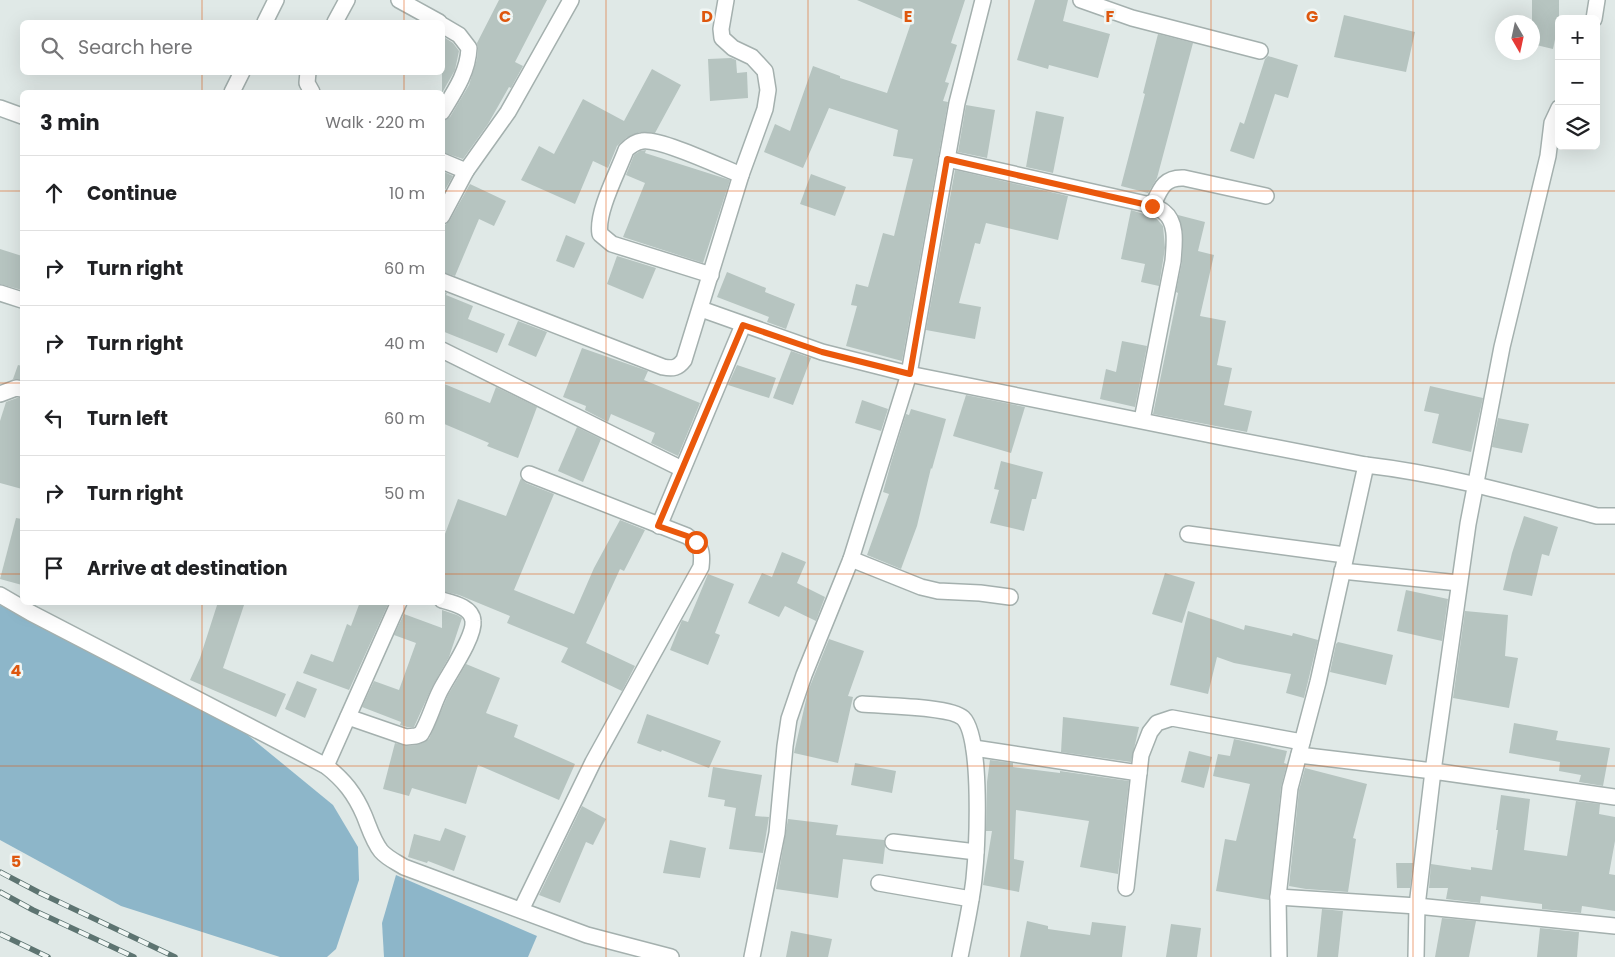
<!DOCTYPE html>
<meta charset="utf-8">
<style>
body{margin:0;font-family:Poppins,sans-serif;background:#f6f6f6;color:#202124}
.controls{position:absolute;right:15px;top:15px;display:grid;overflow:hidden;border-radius:8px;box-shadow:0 5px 20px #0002}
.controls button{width:45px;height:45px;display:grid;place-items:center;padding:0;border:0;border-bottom:1px solid #e0e0e0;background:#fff;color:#202124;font:25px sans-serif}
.compass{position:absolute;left:1495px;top:15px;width:45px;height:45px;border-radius:50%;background:#fff;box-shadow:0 5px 20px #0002;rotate:171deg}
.stop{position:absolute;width:15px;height:15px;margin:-11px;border:4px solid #ea580c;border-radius:50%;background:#fff}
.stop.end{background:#ea580c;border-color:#fff;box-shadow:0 1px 5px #0008}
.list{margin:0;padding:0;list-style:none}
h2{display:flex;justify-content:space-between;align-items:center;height:65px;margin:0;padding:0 20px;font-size:21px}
h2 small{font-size:16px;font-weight:400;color:#757577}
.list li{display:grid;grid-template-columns:32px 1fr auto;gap:15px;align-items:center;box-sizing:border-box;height:75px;padding:0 20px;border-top:1px solid #e0e0e0}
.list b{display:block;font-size:19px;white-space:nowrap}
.list em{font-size:16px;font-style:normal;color:#757577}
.icon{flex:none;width:28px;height:28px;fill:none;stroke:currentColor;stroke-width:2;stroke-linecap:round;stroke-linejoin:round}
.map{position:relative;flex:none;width:1615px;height:957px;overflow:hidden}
.search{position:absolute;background:#fff;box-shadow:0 5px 20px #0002;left:20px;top:20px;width:425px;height:55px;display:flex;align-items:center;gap:12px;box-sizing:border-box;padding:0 18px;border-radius:8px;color:#757577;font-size:19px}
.panel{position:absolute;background:#fff;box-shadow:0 5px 20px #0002;left:20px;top:90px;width:425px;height:515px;border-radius:8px}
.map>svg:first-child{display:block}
.water{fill:#8db6c9}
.building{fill:#b6c4c0}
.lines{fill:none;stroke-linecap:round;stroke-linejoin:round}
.minor-casing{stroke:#a4b0ae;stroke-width:18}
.minor{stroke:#fff;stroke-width:15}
.rail-casing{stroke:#5d7471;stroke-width:5.5}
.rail{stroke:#f0f6f4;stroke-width:4;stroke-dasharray:11;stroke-linecap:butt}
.route{stroke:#ea580c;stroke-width:6}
.grid{fill:none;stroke:#de570e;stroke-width:1;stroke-opacity:0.55}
.grid-label{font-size:16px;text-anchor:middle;font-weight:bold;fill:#de570e;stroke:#f0f6f4;stroke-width:5;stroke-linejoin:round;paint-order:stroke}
</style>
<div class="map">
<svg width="1615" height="957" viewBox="0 0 1615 957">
<rect width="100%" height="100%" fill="#e0e9e7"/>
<g class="water">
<polygon points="0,605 216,709 333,805 358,847 359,880 336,949 327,957 280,957 121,906 0,840"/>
<polygon points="396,875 537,936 528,957 384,957 382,923"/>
</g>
<g class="building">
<polygon points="499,0 547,0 515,62 523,66 511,88 509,87 488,124 463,159 442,152 442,121 450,117 469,85 477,59 478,49 477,43"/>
<polygon points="857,0 965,0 951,43 957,45 945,82 949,83 943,101 948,102 902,361 846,346 857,306 851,305 856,284 868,287 883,233 894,236 913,159 893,156 898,130 829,108 803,168 764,152 775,124 790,131 813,66 840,76 840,78 887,93 911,23"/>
<polygon points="1035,0 1068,0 1063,21 1110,34 1098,78 1049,65 1048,69 1017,60"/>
<polygon points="1532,0 1559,0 1559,20 1553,49 1532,44"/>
<polygon points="1344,15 1415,32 1406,72 1334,57"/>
<polygon points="1158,34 1193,43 1157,178 1148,193 1121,186 1145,94 1143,93"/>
<polygon points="442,36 453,43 459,51 455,70 442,93"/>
<polygon points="1268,56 1298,65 1288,98 1275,94 1254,159 1230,151 1240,122 1244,124 1265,59"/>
<polygon points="731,58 736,60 737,73 747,72 748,98 710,101 708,59"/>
<polygon points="652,69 681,85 655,133 640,132 626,138 617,146 608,168 593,161 575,204 521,180 539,146 554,154 583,99 624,121"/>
<polygon points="966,105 995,110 987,158 958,152"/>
<polygon points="1036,111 1064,117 1053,173 1026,167"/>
<polygon points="646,150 645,153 730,180 703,263 623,237 645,183 626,175 634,155 640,151"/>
<polygon points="955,170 1068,196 1058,240 986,223 980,244 975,243 959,303 981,307 975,339 926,330"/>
<polygon points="442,171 453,176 442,195"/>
<polygon points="811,174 846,187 835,216 800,204"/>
<polygon points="470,184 506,201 494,226 479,219 455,276 442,272 442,231 445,225 450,220"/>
<polygon points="1131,210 1156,218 1163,226 1165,248 1159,286 1141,282 1145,264 1121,259"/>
<polygon points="1178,215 1205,222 1198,251 1214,255 1200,316 1226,321 1217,365 1232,368 1224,405 1252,411 1247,432 1153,414 1178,293 1176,292 1182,262 1183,234"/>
<polygon points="566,235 585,243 574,268 556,261"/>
<polygon points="0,249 22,256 22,290 0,284"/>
<polygon points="617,256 656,268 643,299 607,284"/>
<polygon points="727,272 766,288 765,292 795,304 786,329 767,322 769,317 717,297"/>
<polygon points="442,291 447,293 446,295 473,306 468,319 505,334 497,353 442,331"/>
<polygon points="518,321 547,332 536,357 508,345"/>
<polygon points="1122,341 1147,346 1135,407 1100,399 1106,369 1116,372"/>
<polygon points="582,348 648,371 644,380 700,403 678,456 651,443 655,433 611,414 608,422 585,410 586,406 563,397"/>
<polygon points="791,351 811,358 793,405 773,398"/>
<polygon points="18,365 22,366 22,380 13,379"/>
<polygon points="737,365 776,378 769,398 728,385"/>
<polygon points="442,383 490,403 496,387 537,407 518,458 487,446 489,443 442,423"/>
<polygon points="1430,386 1483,398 1471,452 1432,443 1439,414 1424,411"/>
<polygon points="966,395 1025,407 1011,453 953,436"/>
<polygon points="17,398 22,398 22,489 0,483 0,421 6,402"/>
<polygon points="862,400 888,409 881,431 855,423"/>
<polygon points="911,409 946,419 932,469 931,468 917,526 901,569 867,555 889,494 883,492 891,463 906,414 909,415"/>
<polygon points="1498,418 1529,424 1522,453 1492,447"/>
<polygon points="577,427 601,439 583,482 558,471"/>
<polygon points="1001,461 1043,472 1036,499 1032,499 1024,531 990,523 999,490 994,489"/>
<polygon points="521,478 526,483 554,494 514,590 574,614 594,568 620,520 645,530 624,571 620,569 586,643 635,666 622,691 561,662 568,648 507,623 510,616 459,595 442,591 442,542 458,499 506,516"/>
<polygon points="1524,516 1558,527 1549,556 1542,554 1532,596 1503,590 1512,553"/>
<polygon points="16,518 22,519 22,585 0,579"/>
<polygon points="782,552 806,562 797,583 825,597 816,621 785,606 779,617 748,603 762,573 772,577"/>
<polygon points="1165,573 1195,582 1182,623 1152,614"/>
<polygon points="708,574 734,584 715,633 720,635 708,665 670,650 682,620 688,622"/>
<polygon points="1406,590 1448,599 1442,641 1397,631"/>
<polygon points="218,602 245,602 223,668 286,694 276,717 190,680 200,658"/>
<polygon points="360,602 389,602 349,690 303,673 311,654 333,662 347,624 351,626"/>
<polygon points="442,610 457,615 462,618 449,657 432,687 414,727 407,727 400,725 401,722 362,707 374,681 399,690 416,643 394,635 404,614 442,628"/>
<polygon points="1188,611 1244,630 1245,625 1292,636 1293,633 1318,640 1304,698 1286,693 1291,674 1234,663 1217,657 1208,694 1170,685"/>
<polygon points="1465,611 1508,615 1505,656 1518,658 1509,708 1453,698"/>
<polygon points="829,639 864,651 848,696 853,697 838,763 794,753 808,691"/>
<polygon points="1338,642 1393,655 1386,685 1330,672 1336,644"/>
<polygon points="466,664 500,678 486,713 518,725 514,737 575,764 559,800 478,765 466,804 412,788 409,796 383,789 395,743 407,746 417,745 429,739 448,695"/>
<polygon points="297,681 317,689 305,718 285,709"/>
<polygon points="647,714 721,741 709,768 662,750 661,752 637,743"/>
<polygon points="1063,717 1139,727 1131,762 1061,752"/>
<polygon points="1514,723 1558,731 1556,740 1610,748 1603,786 1579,782 1581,775 1559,771 1560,762 1509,753"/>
<polygon points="1234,739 1287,751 1284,763 1287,764 1281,787 1269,900 1216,891 1225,839 1236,841 1250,784 1213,776 1218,754 1230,756"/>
<polygon points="1189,751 1212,757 1204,788 1181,782"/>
<polygon points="990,760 1013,763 1013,767 1060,773 1060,771 1129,781 1118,874 1080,867 1089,821 1016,810 1014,859 1024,861 1019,892 983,885 992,831 986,831 987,782"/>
<polygon points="855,763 896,771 892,793 851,785"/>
<polygon points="713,767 762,775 755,816 769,817 763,853 729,849 736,808 724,806 725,800 708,797"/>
<polygon points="1305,768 1367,784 1353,838 1356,839 1348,892 1306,889 1289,886 1299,790"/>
<polygon points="1501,795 1530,799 1524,850 1567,856 1576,801 1600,804 1599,814 1615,817 1615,841 1609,874 1615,875 1615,911 1582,906 1581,913 1542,909 1542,904 1481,896 1480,903 1446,899 1448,888 1429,888 1431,864 1471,870 1471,867 1492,870 1498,830 1496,830"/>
<polygon points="582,806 606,819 593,845 586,842 560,903 539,895"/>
<polygon points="788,819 838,825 836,835 884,840 885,847 883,864 843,859 838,898 776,889"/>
<polygon points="445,828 466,836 454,871 428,861 427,863 408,857 414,834 440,841"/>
<polygon points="670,840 706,848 700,878 663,873"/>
<polygon points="1396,863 1413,863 1410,888 1397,888"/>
<polygon points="1322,909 1343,911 1338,957 1317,957"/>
<polygon points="1442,918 1476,921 1469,957 1435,957"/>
<polygon points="1027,921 1048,926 1048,929 1090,935 1092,922 1126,926 1122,957 1020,957"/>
<polygon points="1171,924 1201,928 1197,957 1166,957"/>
<polygon points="1540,928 1579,932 1577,957 1537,957"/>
<polygon points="791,931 832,939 828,957 786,957"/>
</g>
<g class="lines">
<g class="minor-casing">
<g id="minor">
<polyline points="399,0 439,22"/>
<polyline points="1081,0 1132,18 1260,51"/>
<polyline points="1594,19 1597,0"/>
<polyline points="265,22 276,0"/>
<polyline points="335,22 347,0"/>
<path d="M442,25l17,10 10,13c-1,24 -14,43 -27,64"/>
<polyline points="308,72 307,83 312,92"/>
<polyline points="232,92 242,72"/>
<polyline points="0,108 22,116"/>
<path d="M947,159l199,45c5,2 14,4 18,8 14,11 10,34 9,49l-31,159"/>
<polyline points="442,161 466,171"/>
<path d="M1152,207c8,-17 11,-30 32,-29l82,18"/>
<polyline points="442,216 466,171 508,112 571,0"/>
<path d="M711,275l-99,-31 -12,-10c-4,-22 18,-62 26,-84 5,-5 9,-8 16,-9 18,-3 79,26 99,34"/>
<path d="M442,281l221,86c10,2 15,1 21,-7l57,-185 24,-66 3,-19 -3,-19 -13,-14 -19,-9 -11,-10 -1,-9 5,-29"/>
<polyline points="0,293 22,300"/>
<polyline points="701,309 822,352 909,374 1211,435 1366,465"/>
<polyline points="442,350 682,469"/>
<polyline points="0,394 16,388 22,389"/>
<polyline points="659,526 743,325"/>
<polyline points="1188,534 1345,555"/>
<polyline points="851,559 921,587 938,591 980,593 1010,597"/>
<polyline points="1342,571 1459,583"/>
<path d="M0,595l31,18 295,153c18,14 29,28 38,49 5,12 9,26 17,36 6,7 15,11 23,16l183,68 84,22"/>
<path d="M862,704c21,2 88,2 101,14 20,19 14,132 11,161 -3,26 -9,52 -14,78"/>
<path d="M348,717l58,20 10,-1 5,-2c8,-13 12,-29 19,-43 8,-16 35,-54 33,-70 -1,-14 -20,-18 -31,-21"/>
<polyline points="974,748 1139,773"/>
<polyline points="1299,755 1433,771 1468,524 1502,347 1548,156 1552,123 1559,108"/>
<polyline points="326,766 399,602"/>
<polyline points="893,842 976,852"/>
<polyline points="879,883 971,899"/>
<polyline points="1126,888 1141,755 1150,732 1157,723 1172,718 1302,742"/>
<polyline points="1278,897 1417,906 1615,926"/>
<path d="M521,910l72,-148 108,-195c2,-17 0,-21 -14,-31l-158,-62"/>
<polyline points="752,957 777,833 785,746 789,719 804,675 851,559 909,374 957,103 983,0"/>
<path d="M1279,957l-1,-60 12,-109 28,-106 48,-217c78,9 155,31 231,51h18"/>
<polyline points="1416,957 1417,906 1433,771 1615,797"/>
</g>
</g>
<use href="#minor" class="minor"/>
<g class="rail-casing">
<g id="rail">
<polyline points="0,872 40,893 175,957"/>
<polyline points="0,892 33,910 134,957"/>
<polyline points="0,934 48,957"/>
</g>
</g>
<use href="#rail" class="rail"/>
</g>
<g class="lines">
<polyline class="route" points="696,542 687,536 658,526 743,325 822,352 910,374 947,159 1152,206"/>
</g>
<path class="grid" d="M202,0v22M404,0v22M606,0v957M808,0v957M1009,0v957M1211,0v957M1413,0v957M202,72v20M404,72v20M0,191h22M442,191h1173M0,383h22M442,383h1173M0,574h22M442,574h1173M202,602v355M404,602v355M0,766h1615"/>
<g class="grid-label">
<text x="505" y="22">C</text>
<text x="707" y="22">D</text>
<text x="908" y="22">E</text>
<text x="1110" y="22">F</text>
<text x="1312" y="22">G</text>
<text x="16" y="676">4</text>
<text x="16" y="867">5</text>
</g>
</svg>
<div class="controls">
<button>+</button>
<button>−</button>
<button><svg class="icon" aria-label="layers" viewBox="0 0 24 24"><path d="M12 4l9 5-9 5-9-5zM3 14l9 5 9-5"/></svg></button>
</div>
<svg class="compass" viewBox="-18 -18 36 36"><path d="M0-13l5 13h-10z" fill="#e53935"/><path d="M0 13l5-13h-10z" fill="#757577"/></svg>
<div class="stop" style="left:696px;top:542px"></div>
<div class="stop end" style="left:1152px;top:206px"></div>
<div class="search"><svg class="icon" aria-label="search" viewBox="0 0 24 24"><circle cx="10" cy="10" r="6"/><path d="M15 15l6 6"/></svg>Search here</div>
<section class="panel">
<h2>3 min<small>Walk · 220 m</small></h2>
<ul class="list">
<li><svg class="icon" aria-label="ahead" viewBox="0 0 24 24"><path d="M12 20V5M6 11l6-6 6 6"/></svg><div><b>Continue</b></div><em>10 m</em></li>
<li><svg class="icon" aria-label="right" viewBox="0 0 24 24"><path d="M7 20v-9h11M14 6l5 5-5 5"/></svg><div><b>Turn right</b></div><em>60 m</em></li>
<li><svg class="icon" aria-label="right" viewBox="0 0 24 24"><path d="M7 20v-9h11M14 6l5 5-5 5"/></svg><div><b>Turn right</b></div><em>40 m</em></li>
<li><svg class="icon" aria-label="left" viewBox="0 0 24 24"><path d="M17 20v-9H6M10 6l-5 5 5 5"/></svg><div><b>Turn left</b></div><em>60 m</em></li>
<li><svg class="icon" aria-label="right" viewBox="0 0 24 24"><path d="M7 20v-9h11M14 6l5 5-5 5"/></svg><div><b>Turn right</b></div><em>50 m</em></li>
<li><svg class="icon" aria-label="arrive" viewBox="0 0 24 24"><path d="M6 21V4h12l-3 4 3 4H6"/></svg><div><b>Arrive at destination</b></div></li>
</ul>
</section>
</div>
